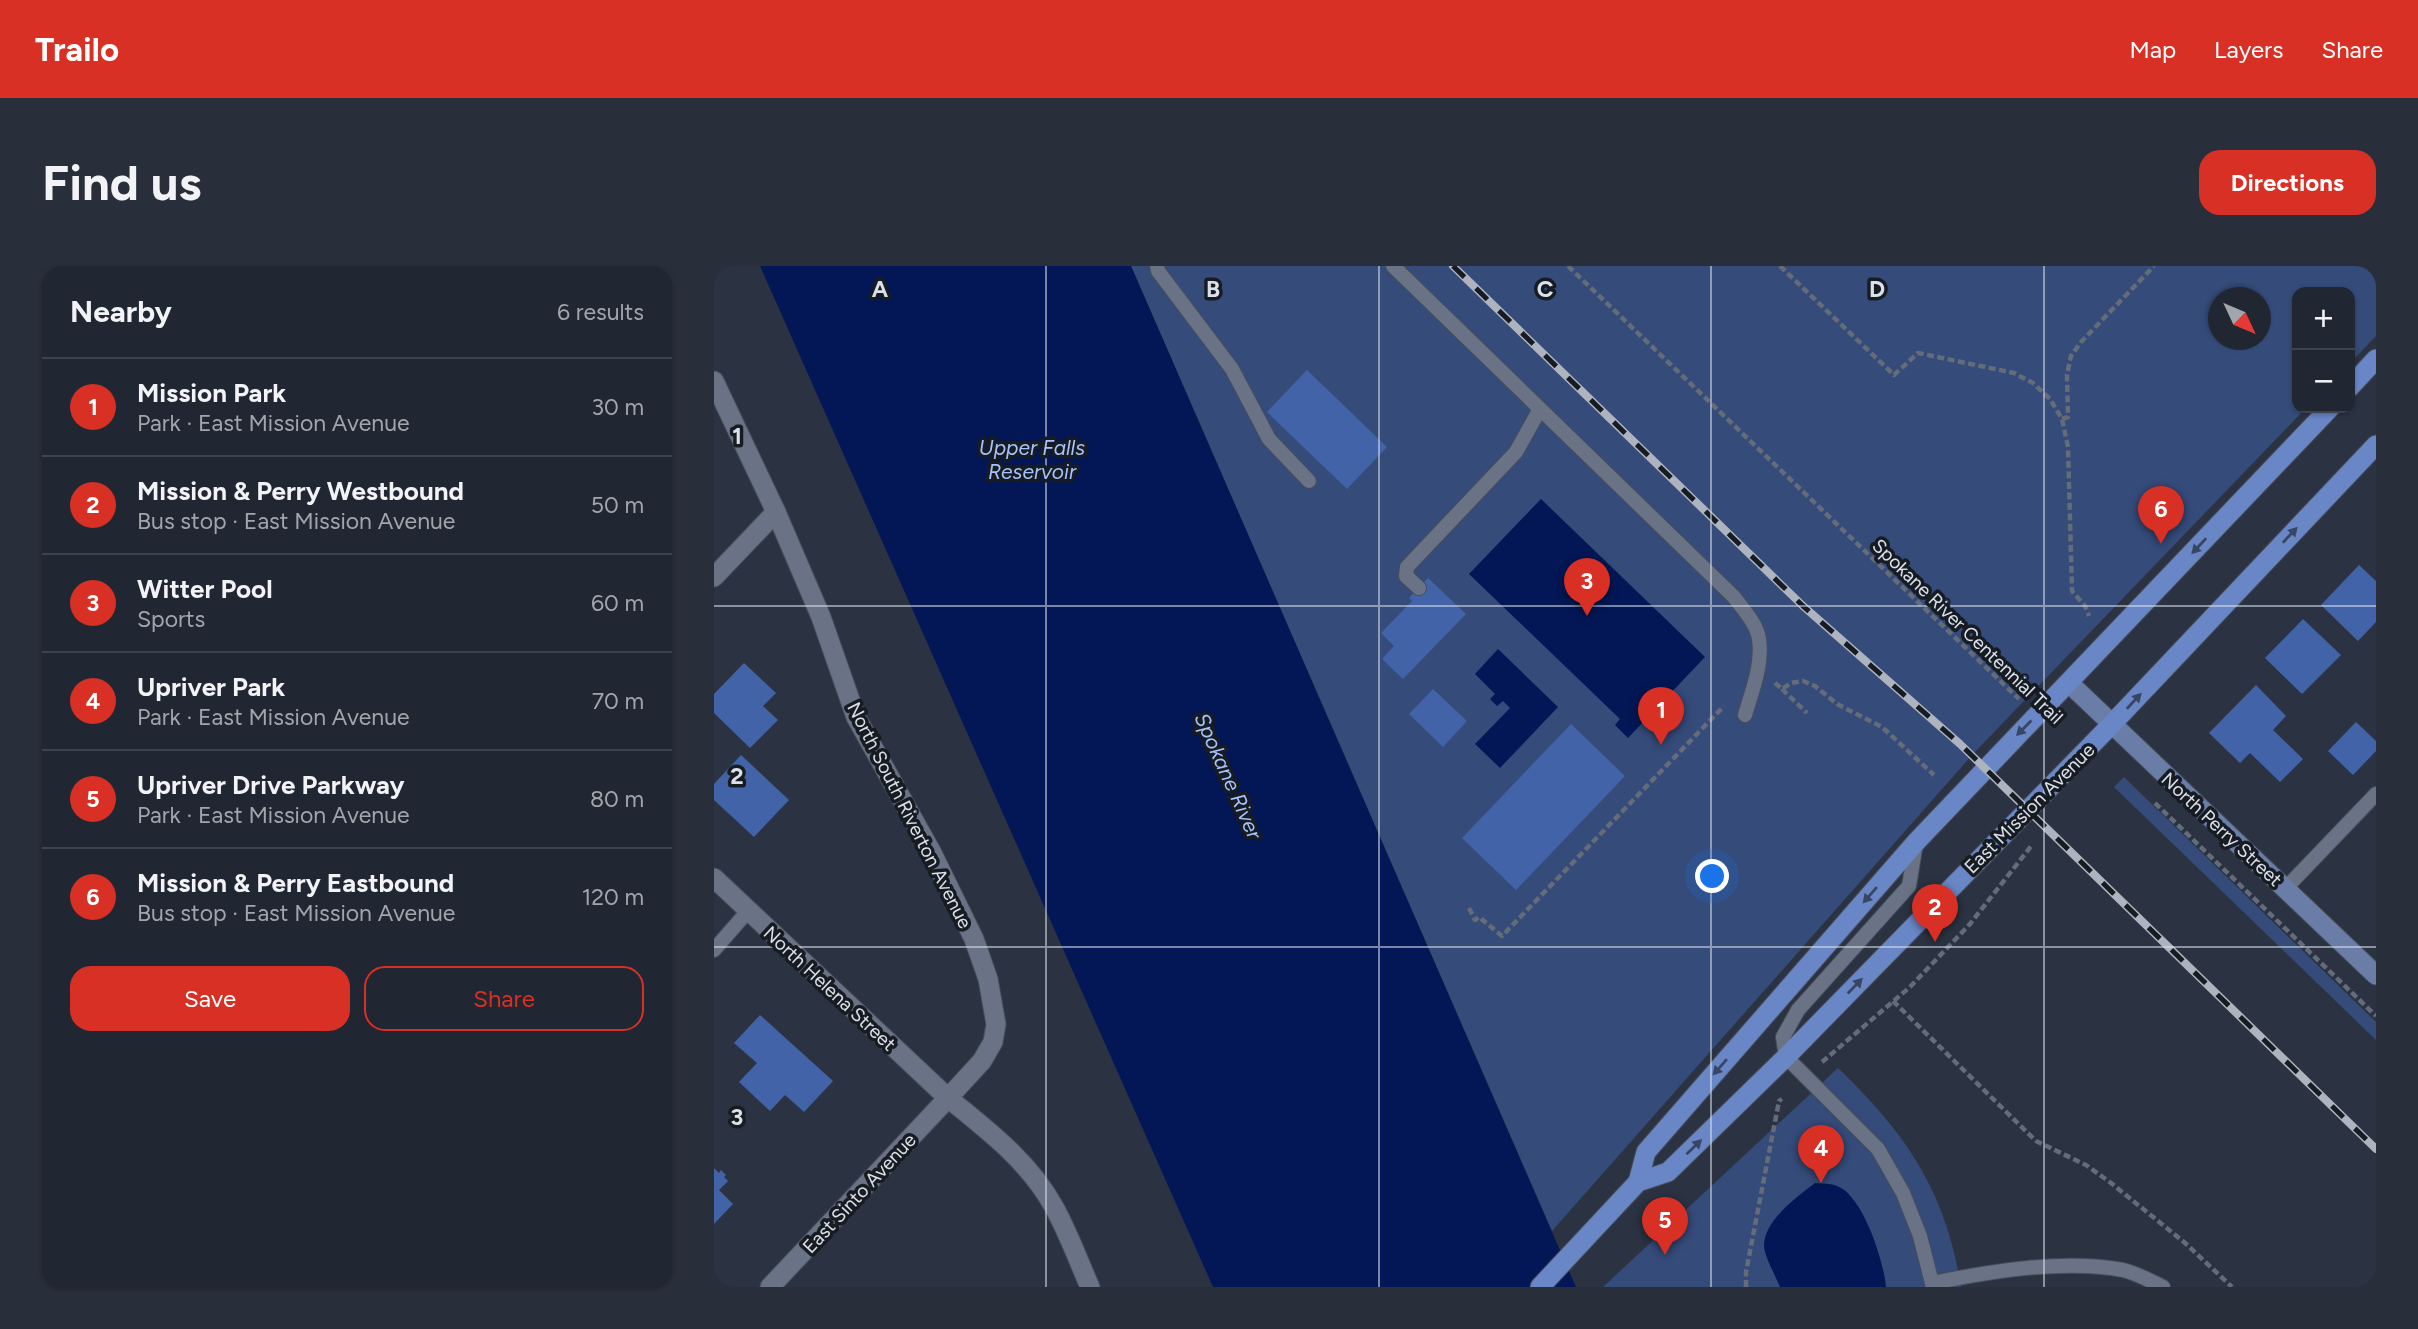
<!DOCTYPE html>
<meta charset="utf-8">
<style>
body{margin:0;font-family:Figtree,sans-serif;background:#282e3a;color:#f1f3f6}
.controls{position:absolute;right:21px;top:21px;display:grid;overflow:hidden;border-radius:14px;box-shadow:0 2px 5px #0004}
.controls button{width:63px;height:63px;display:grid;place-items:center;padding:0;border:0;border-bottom:2px solid #3d434d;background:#202632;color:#f1f3f6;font:35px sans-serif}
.compass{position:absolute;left:1494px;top:21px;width:63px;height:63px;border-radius:50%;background:#202632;box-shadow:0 2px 5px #0004;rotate:134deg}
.you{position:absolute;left:999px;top:611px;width:24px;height:24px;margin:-18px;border:5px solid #fff;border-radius:50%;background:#1a73e8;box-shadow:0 0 0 10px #1a73e833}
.badge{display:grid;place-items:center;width:46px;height:46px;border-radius:50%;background:#d93025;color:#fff;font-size:23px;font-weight:700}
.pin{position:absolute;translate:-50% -58px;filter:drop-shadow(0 2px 4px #0008)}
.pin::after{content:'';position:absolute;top:37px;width:24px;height:21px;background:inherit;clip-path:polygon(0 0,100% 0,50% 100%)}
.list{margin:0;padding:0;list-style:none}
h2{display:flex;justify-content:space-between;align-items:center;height:91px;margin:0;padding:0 28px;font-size:30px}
h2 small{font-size:23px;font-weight:400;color:#a2a5ac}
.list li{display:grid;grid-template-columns:46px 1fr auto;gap:21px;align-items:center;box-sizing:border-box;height:98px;padding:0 28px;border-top:2px solid #3d434d}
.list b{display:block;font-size:26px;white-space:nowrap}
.list p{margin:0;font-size:23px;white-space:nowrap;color:#a2a5ac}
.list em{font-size:23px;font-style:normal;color:#a2a5ac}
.actions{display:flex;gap:14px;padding:21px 28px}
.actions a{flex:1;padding:16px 0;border:2px solid #d93025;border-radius:21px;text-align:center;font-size:24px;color:#d93025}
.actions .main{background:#d93025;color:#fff}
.map{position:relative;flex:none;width:1662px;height:1021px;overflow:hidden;border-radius:21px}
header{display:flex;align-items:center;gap:42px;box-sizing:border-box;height:98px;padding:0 35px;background:#d93025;color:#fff}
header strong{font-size:33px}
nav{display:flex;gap:38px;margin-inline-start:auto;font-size:24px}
.intro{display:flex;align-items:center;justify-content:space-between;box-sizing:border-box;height:168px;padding:0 42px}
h1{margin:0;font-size:49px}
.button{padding:18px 32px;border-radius:21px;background:#d93025;color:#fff;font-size:24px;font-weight:700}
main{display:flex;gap:42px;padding:0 42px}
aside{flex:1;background:#202632;border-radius:21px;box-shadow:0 2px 5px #0004}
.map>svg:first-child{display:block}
.green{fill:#354b7a;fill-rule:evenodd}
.water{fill:#031756}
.building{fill:#4263a8}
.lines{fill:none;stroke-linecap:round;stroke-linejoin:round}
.service-casing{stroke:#474e5b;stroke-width:16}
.minor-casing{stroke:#474e5b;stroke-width:21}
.secondary-casing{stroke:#474e5b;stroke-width:21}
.primary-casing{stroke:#474e5b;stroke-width:21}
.path{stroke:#646c7a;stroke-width:4.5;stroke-dasharray:7 3.5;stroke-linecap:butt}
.service{stroke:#6a7385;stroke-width:14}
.minor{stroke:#6a7385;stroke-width:19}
.secondary{stroke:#6a7da6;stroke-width:19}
.primary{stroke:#6987c7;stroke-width:19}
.rail-casing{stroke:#adb4bf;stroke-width:8}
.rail{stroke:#171b22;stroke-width:5;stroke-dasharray:16;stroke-linecap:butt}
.oneway{fill:#384664}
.grid{fill:none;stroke:#dbe1eb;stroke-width:2;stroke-opacity:0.55}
.labels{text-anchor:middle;stroke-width:7;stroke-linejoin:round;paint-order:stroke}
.street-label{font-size:19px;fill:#dbe1eb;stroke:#171b22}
.water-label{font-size:21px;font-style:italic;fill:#a6c3fd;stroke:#171b22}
.grid-label{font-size:23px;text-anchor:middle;font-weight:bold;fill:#dbe1eb;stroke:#171b22;stroke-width:7;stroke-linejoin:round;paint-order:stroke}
</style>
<header>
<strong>Trailo</strong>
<nav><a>Map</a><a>Layers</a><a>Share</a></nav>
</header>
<div class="intro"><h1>Find us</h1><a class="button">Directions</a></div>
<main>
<aside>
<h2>Nearby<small>6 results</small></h2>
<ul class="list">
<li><span class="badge">1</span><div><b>Mission Park</b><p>Park · East Mission Avenue</p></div><em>30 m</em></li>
<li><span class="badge">2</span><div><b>Mission &amp; Perry Westbound</b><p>Bus stop · East Mission Avenue</p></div><em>50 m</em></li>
<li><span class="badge">3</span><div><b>Witter Pool</b><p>Sports</p></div><em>60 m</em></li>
<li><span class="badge">4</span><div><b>Upriver Park</b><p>Park · East Mission Avenue</p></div><em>70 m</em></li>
<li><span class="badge">5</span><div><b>Upriver Drive Parkway</b><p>Park · East Mission Avenue</p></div><em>80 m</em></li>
<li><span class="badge">6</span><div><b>Mission &amp; Perry Eastbound</b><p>Bus stop · East Mission Avenue</p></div><em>120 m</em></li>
</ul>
<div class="actions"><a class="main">Save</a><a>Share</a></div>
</aside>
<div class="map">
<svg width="1662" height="1021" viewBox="0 0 1662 1021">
<rect width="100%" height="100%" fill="#2b3343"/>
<g class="green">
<path d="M417,0h1245v70l-26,27v-71h-53v116h9l-333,346 -421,477zM1504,32h42v42h-42z"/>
<polygon points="1410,511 1662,756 1662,774 1400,521"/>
<path d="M1124,802c68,65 108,124 123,219h-358z"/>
</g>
<g class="water">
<polygon points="46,0 417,0 862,1021 499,1021"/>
<polygon points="827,233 991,391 914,472 901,459 906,453 755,308"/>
<polygon points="784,383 844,441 786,502 761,478 796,442 789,435 783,440 776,433 781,428 761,408"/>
<path d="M1101,917c7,1 16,0 22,3 26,9 47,76 49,101h-106c-4,-10 -16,-32 -16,-41 0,-26 33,-49 51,-63z"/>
</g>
<g class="building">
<polygon points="593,104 673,181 633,223 553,146"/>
<polygon points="1645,299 1662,315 1662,356 1644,375 1607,339"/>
<polygon points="714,312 752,348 689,413 668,393 680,380 667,367 698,335 695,332"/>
<polygon points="1589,353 1627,389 1588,428 1551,392"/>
<polygon points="30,397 62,427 49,440 64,454 36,482 0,447 0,428"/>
<polygon points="1542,419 1572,450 1559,464 1589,493 1566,516 1536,487 1526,497 1495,467"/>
<polygon points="719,423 753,455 729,481 695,448"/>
<polygon points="1642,456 1662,475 1662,485 1639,509 1614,485"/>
<polygon points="857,458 911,510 802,624 748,572"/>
<polygon points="27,489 75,534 40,571 0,534 0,518"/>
<polygon points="46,749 119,815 90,846 71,829 56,845 25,816 43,797 20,777"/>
<polygon points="0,902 5,907 7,904 12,909 10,911 14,915 5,924 19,938 0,958"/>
</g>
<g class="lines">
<g class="service-casing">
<g id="service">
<polyline points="443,0 444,5 518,103 555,173 595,215"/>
<path d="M679,0l341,331c9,12 23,27 25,42 4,25 -7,52 -14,76"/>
<polyline points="705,322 692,310 693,301 802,186 826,143"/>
<polyline points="1202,577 1195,620 1084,744 1069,771 1072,791 1164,883 1189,927 1206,970 1219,1021"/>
<polyline points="1571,623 1662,528"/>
<polyline points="0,684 34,645"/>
<path d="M1219,1017c58,-12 132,-24 190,-13 13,3 28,11 40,17"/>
</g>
</g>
<g class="minor-casing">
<g id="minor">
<path d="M0,115l62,131 45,105 35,100 76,136 42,86 14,40 8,45 -3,18 -11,19 -34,37c39,32 81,63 106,109 14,25 24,53 36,80"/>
<polyline points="0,311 62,246"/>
<polyline points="0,612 234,832 56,1021"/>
</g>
</g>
<g class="secondary-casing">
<polyline id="secondary" points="1355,417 1662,709"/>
</g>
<g class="primary-casing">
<g id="primary">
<polyline points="1636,121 1662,93"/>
<polyline points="924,916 932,886 1203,575 1616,142"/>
<polyline points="826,1021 924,916 954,906 1072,791 1397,459 1662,179"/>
</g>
</g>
<g class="path">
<polyline points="854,0 1305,433"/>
<polyline points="1066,0 1180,109 1204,87 1300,107 1319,117 1336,133 1348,153 1354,181 1358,325 1371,340 1375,350"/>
<polyline points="1348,153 1354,151 1353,109 1357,90 1367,76 1440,0"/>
<polyline points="1061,417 1068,423 1077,417 1089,415 1101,420 1123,438 1168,461 1220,509"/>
<polyline points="1068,423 1093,447"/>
<polyline points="1441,537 1662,750"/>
<polyline points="755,642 761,654 765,651 788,670 1010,440"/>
<polyline points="1179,735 1322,875 1372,899 1397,917 1470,976 1518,1021"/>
<polyline points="1108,796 1196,721 1256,658 1318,579"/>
<polyline points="1032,1021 1032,1006 1065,835 1068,833"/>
</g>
<use href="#service" class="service"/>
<use href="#minor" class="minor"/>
<use href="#secondary" class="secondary"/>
<use href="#primary" class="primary"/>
<g class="rail-casing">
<polyline id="rail" points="739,0 1089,340 1246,478 1662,883"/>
</g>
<use href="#rail" class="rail"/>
</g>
<defs><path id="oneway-solid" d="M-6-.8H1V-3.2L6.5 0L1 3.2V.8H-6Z" transform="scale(1.75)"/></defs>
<g class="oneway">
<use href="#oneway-solid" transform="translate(1576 269) rotate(-47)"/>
<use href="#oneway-solid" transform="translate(1485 280) rotate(133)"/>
<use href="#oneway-solid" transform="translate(1420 435) rotate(-47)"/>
<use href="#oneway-solid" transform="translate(1310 462) rotate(135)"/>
<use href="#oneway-solid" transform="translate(1156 629) rotate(131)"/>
<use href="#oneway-solid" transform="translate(1141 720) rotate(-46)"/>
<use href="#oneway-solid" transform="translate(1006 801) rotate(131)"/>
<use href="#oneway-solid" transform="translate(980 881) rotate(-44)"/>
</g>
<path class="grid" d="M332,0v1021M665,0v1021M997,0v1021M1330,0v1021M0,340h1662M0,681h1662"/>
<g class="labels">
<g class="street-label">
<text transform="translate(1254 365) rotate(44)" y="7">Spokane River Centennial Trail</text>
<text transform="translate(1315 542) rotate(-45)" y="7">East Mission Avenue</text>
<text transform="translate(196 549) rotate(63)" y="7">North South Riverton Avenue</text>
<text transform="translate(1508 563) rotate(43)" y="7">North Perry Street</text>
<text transform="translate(116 722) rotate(43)" y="7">North Helena Street</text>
<text transform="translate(145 927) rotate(-47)" y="7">East Sinto Avenue</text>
</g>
<g class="water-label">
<text x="318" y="189">Upper Falls<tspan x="318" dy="24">Reservoir</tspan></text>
<text transform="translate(514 510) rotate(66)" y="7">Spokane River</text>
</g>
</g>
<g class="grid-label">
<text x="166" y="31">A</text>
<text x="499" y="31">B</text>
<text x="831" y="31">C</text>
<text x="1163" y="31">D</text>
<text x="23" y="178">1</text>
<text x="23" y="518">2</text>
<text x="23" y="859">3</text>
</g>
</svg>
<div class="controls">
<button>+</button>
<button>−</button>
</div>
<svg class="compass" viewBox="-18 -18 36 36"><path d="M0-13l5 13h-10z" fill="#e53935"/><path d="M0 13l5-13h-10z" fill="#a2a5ac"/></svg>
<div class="you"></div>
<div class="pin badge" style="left:947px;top:479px">1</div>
<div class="pin badge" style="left:1221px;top:676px">2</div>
<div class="pin badge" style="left:873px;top:350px">3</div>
<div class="pin badge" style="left:1107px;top:917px">4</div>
<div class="pin badge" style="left:951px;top:989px">5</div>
<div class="pin badge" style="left:1447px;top:278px">6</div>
</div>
</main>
